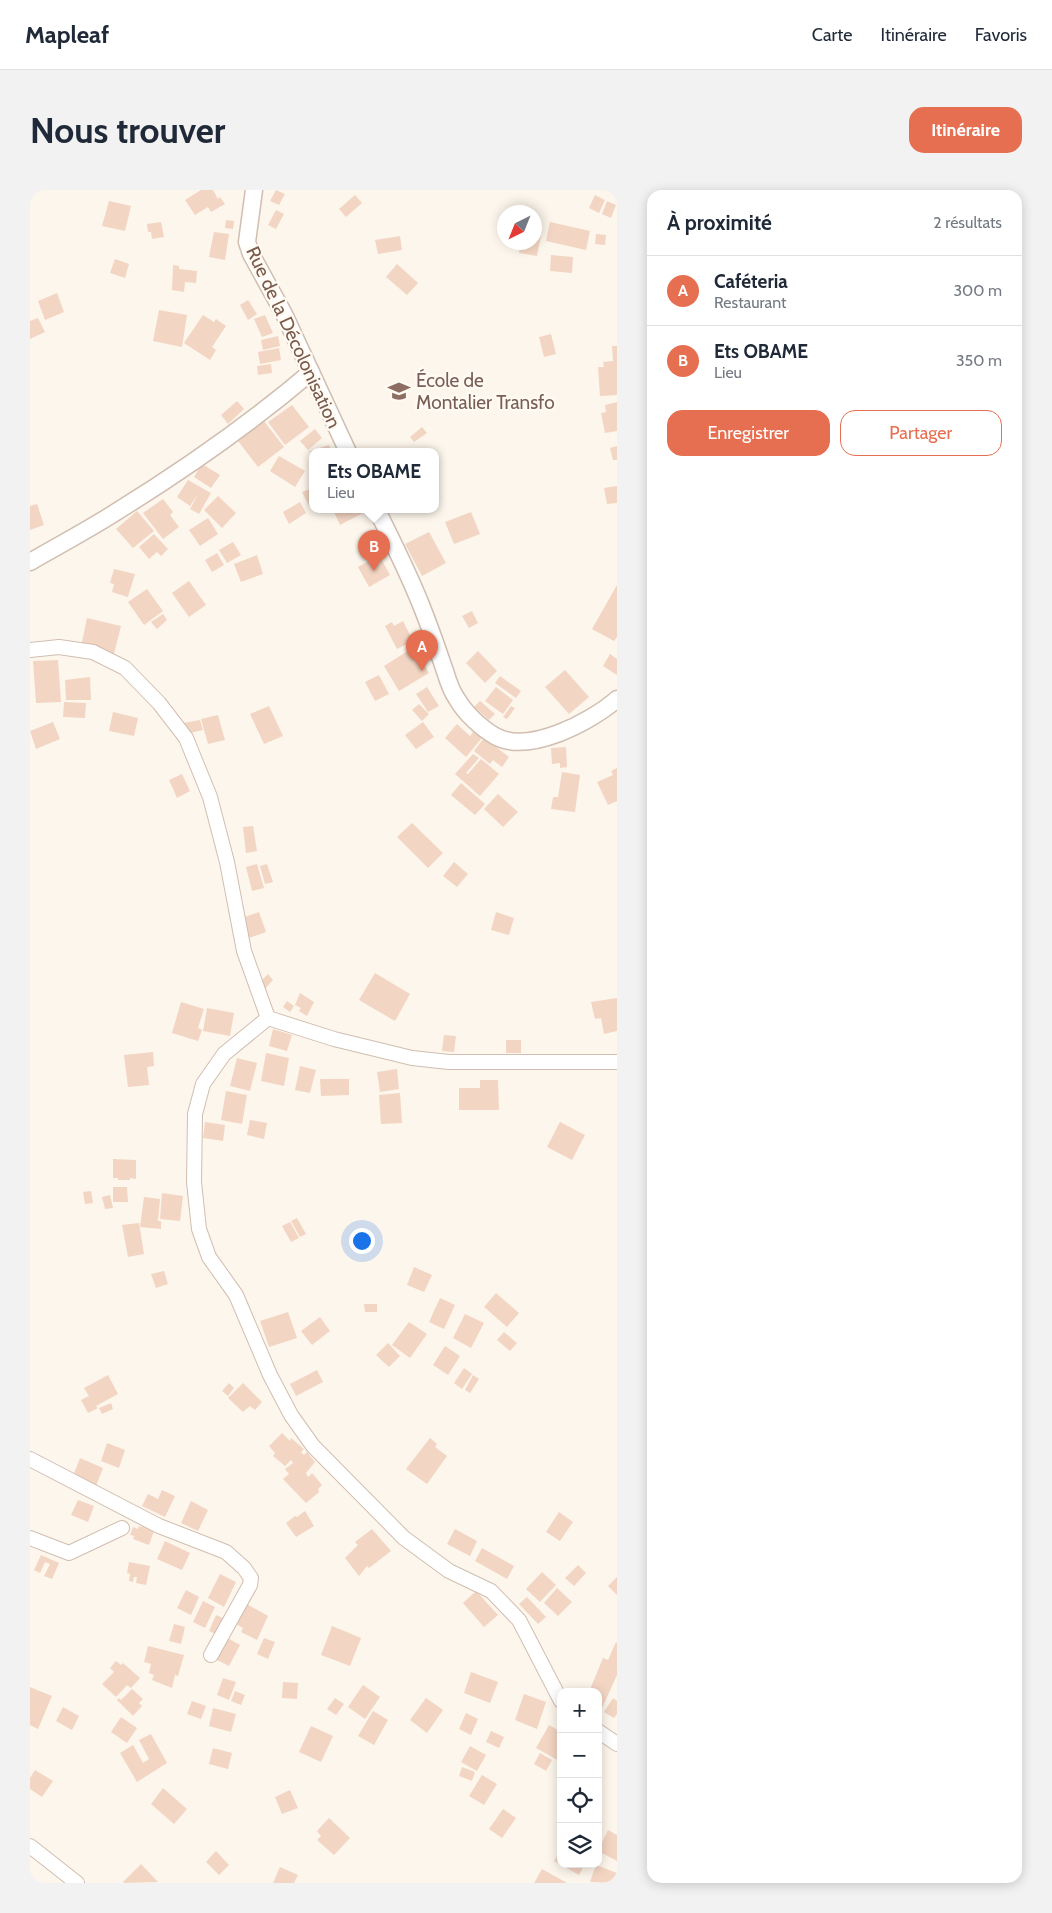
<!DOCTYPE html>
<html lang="fr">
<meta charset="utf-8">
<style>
body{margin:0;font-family:Cabin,sans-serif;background:#f2f2f3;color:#1f2937}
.controls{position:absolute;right:15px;bottom:15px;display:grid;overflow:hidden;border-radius:10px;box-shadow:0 2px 12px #0003}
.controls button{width:45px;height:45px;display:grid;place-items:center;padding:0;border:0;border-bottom:1px solid #e0e1e3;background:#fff;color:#1f2937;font:25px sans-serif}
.compass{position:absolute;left:467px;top:15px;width:45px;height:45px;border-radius:50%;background:#fff;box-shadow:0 2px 12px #0003;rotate:223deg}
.you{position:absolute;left:331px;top:1050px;width:18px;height:18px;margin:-12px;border:4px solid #fff;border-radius:50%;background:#1a73e8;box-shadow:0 0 0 8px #1a73e833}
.badge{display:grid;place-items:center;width:32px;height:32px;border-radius:50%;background:#e76f51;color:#fff;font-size:16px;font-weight:700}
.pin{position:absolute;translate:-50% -41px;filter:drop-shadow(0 1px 2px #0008)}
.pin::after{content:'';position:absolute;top:26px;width:18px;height:15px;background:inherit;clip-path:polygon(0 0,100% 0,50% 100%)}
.popup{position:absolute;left:279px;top:258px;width:130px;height:65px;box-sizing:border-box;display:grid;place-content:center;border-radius:10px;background:#fff;filter:drop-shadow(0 1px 4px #0005);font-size:16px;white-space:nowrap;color:#747a83}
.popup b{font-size:19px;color:#1f2937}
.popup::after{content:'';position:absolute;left:50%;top:100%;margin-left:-10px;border:10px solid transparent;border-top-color:#fff}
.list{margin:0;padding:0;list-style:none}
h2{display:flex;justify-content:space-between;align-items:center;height:65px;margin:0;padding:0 20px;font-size:21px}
h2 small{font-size:16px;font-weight:400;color:#747a83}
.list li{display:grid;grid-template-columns:32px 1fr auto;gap:15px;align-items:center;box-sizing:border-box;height:70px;padding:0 20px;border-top:1px solid #e0e1e3}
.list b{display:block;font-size:19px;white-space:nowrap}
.list p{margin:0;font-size:16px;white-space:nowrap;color:#747a83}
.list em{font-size:16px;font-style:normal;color:#747a83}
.actions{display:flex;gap:10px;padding:15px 20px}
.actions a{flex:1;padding:11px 0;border:1px solid #e76f51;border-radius:15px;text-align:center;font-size:18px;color:#e76f51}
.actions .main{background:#e76f51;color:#fff}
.icon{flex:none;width:28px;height:28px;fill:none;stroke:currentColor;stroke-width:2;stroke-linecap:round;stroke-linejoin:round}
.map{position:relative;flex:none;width:587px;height:1693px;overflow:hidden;border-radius:15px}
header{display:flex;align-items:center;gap:30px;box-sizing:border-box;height:70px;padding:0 25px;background:#fff;border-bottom:1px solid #e0e1e3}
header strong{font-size:24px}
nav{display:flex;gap:28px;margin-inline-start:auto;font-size:18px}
.intro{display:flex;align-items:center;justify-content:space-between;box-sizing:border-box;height:120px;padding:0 30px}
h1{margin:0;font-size:35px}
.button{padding:12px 22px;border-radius:15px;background:#e76f51;color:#fff;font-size:18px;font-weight:700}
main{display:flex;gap:30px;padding:0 30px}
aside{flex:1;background:#fff;border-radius:15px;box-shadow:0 2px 12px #0003}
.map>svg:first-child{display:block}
.building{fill:#f3d5c3}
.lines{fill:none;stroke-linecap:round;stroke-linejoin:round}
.minor-casing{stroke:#d1beb0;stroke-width:16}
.tertiary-casing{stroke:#d1beb0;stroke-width:19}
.minor{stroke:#fff;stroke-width:14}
.tertiary{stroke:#fff;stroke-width:16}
.labels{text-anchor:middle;stroke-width:4.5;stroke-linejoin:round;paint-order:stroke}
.street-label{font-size:19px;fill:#7a5c4d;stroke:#fffaf3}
.education-label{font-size:19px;fill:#785e54;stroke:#fffaf3;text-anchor:start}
</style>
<header>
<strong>Mapleaf</strong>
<nav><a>Carte</a><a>Itinéraire</a><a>Favoris</a></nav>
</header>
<div class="intro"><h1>Nous trouver</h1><a class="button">Itinéraire</a></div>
<main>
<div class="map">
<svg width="587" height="1693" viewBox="0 0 587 1693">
<rect width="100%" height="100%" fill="#fdf6ec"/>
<g class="building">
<polygon points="171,0 183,0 188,9 190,7 195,14 181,22 178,17 165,25 155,10"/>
<polygon points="246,0 255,4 249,15 240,11"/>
<polygon points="325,5 332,13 316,27 309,19"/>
<polygon points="565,5 575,10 569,23 559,18"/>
<polygon points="79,11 101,16 95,41 72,36"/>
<polygon points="577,11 586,15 581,28 572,24"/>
<polygon points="246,20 254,24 246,39 238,35"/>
<polygon points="196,30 204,31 203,39 195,38"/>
<polygon points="131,32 134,47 122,49 121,42 118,42 117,34"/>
<polygon points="520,32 560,41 556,60 516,51"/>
<polygon points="184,42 199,44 195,70 179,67"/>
<polygon points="504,44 511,45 507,66 489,63 490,52 504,52"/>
<polygon points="566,44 576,45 575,55 565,54"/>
<polygon points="370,46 372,60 348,64 345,50"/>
<polygon points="521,65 543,67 542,83 520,81"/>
<polygon points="85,69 99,74 95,88 80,83"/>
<polygon points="367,74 388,93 377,105 356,87"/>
<polygon points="143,75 149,76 149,79 167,81 166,93 155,92 154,102 142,100"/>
<polygon points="27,103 34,122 15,130 8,111"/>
<polygon points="218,110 227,124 218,130 210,115"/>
<polygon points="129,120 157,125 152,157 123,151"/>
<polygon points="173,125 184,132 186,129 196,136 182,157 186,160 180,170 154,153"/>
<polygon points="235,125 243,143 232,147 224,129"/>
<polygon points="8,128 15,142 0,149 0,131"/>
<polygon points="521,144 526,164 514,167 509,147"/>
<polygon points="248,146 250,156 233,160 231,150"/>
<polygon points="582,156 587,156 587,205 570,206 568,177 574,177 573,172 583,171"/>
<polygon points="249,158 251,170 230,174 228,162"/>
<polygon points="241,174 242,183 228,185 227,176"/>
<polygon points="207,211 214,219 198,234 191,225"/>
<polygon points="587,212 587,241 575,243 571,223 576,222 575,215"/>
<polygon points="262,215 279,237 255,255 238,232"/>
<polygon points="234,231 254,257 228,277 208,251"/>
<polygon points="392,237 397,243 384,252 380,247"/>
<polygon points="285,239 292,248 278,260 270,251"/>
<polygon points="299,255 302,262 283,262 282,267 281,262 278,262"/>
<polygon points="587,256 587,270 583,270 580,258"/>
<polygon points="249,266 275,281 265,297 240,281"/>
<polygon points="172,274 190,285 181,298 164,287"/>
<polygon points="158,290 181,303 169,324 160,319 168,304 160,316 147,307"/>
<polygon points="587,296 587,313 577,314 574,298"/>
<polygon points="283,298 283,317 280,318 272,302"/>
<polygon points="188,306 206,323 192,338 174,320"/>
<polygon points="133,309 143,322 140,325 149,337 133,349 113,323"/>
<polygon points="270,312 276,323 259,334 253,322"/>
<polygon points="7,314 14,335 0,340 0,316"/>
<polygon points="303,320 333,320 335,322 310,335"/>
<polygon points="107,321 124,341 103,358 86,339"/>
<polygon points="441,322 450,344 424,354 415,332"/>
<polygon points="178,328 188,344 170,356 159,340"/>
<polygon points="399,342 416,373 392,386 375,354"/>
<polygon points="124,344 138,359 131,366 127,362 119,369 109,357"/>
<polygon points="203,352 211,365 197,373 189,360"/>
<polygon points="187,363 194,375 182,382 175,370"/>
<polygon points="227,365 233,384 211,392 204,374"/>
<polygon points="349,365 360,385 339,397 328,377"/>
<polygon points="84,379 105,384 98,407 82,402 84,394 80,393"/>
<polygon points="159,391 176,415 159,427 142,403"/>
<polygon points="587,395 587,447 584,451 562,439"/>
<polygon points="117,399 133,421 114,435 98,412"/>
<polygon points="442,421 448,433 439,438 432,426"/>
<polygon points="133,424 137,430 127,439 121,432"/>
<polygon points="57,428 91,436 84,464 51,457"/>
<polygon points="373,431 383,451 367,459 355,436 362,432 364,436"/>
<polygon points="384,457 399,483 369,501 354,476"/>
<polygon points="448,461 467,481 455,493 436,473"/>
<polygon points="580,464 587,469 587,485 573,476"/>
<polygon points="28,470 31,512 6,513 3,471"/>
<polygon points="535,480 559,507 539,524 515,497"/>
<polygon points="349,485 359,504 345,511 335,492"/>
<polygon points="470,486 491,501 486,508 465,493"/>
<polygon points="60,487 61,510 36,510 35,490"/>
<polygon points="397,497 409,516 398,522 386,504"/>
<polygon points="466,497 483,510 473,524 455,511"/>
<polygon points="450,511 465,524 459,530 444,517"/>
<polygon points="34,512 56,513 55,528 33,527"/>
<polygon points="389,514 399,524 392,531 382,520"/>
<polygon points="239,516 253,546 234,554 220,524"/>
<polygon points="481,516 485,518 477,529 473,527"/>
<polygon points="83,522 108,528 104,546 79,541"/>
<polygon points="188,525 195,550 178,554 171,529"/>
<polygon points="170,530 173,540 156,544 153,533"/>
<polygon points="23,532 30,549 6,559 0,541"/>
<polygon points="393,532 404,547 386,559 375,545"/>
<polygon points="427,534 440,546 444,541 452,548 436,567 415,548"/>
<polygon points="454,548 479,567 472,577 463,570 460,574 444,561"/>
<polygon points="536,557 537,577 530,578 530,573 522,574 521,558"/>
<polygon points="443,564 449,568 436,583 438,584 451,569 469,584 450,606 425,584"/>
<polygon points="587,578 587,611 578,615 567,592 583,585 581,581"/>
<polygon points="532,582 550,585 545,622 521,619 523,607 528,607"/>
<polygon points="152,584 160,601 147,608 139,590"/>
<polygon points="431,593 455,614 445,625 421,605"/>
<polygon points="468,604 488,622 473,637 454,619"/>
<polygon points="382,633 413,663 398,678 367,647"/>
<polygon points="223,636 227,661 216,663 213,637"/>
<polygon points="424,672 438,684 427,697 413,686"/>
<polygon points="227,674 234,698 222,701 216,677"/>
<polygon points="237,674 243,692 235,694 230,676"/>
<polygon points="229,722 236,742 219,748 212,728"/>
<polygon points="466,722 484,728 479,745 461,740"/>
<polygon points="345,783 380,804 365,831 329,810"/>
<polygon points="238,784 243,790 233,801 227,795"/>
<polygon points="270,803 284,812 277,826 269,821 271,818 265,815"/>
<polygon points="587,808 587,841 574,844 571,828 565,829 561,812"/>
<polygon points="257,811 264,816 260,822 253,817"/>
<polygon points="151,812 174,819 168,838 172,840 168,851 142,843"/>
<polygon points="177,818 204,823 200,846 173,841"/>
<polygon points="243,839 262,845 257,861 239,856"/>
<polygon points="414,845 426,846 424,862 412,861"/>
<rect x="476" y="850" width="15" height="13"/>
<polygon points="123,862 124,876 117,877 119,895 98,897 94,865"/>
<polygon points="236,863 259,868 254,896 231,891"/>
<polygon points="207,868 227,873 220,901 200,896"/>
<polygon points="270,876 286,880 280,903 265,900"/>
<polygon points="367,879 369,899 350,902 347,882"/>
<polygon points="290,889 319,889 319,905 291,906"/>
<polygon points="450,890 468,890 469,920 429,920 429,898 450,898"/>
<polygon points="196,901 217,905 212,934 191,930"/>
<polygon points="370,903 372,933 351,934 349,905"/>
<polygon points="220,930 237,933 234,949 217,945"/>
<polygon points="175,932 195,935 193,951 173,948"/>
<polygon points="530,932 555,945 542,970 517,957"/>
<polygon points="83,969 106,970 106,989 100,988 100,990 88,990 88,988 83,988"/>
<polygon points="83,997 97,997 98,1012 83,1012"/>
<polygon points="61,1001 63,1013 55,1014 53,1002"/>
<polygon points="132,1003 153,1006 150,1031 130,1029"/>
<polygon points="80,1005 83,1018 75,1019 72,1007"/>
<polygon points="114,1007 130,1009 128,1031 131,1031 131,1039 110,1037"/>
<polygon points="267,1028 276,1044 270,1047 261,1031"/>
<polygon points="260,1032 269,1048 261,1052 252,1036"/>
<polygon points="109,1033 114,1064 98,1067 92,1035"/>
<polygon points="384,1077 402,1085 394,1102 377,1095"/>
<polygon points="134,1081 138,1094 126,1098 121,1084"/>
<polygon points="466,1103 489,1123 477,1137 454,1117"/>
<polygon points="410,1108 425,1115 414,1139 399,1132"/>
<polygon points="334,1114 347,1114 347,1122 335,1122"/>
<polygon points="258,1122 267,1148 239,1157 230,1131"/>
<polygon points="435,1124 454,1133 441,1158 423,1148"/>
<polygon points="290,1127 300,1141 282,1155 271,1141"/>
<polygon points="379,1132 397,1144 380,1168 362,1155"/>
<polygon points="474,1142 487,1153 480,1161 467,1150"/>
<polygon points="358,1153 370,1166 359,1177 346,1165"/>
<polygon points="415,1156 430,1166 418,1185 403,1175"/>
<polygon points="434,1178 442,1184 432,1199 424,1193"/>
<polygon points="287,1180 293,1192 266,1206 260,1194"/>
<polygon points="78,1185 88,1204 66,1216 68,1218 58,1223 51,1210 59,1206 54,1198"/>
<polygon points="443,1185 449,1189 440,1203 435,1200"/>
<polygon points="199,1193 204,1198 198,1206 192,1201"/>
<polygon points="213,1193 232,1212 225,1220 220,1216 213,1222 198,1208"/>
<polygon points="81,1213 83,1219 72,1224 69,1218"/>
<polygon points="252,1243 260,1251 261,1248 274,1259 271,1262 274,1265 277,1262 285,1272 276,1283 278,1287 282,1283 292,1295 288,1299 289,1302 276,1313 253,1289 259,1284 255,1279 263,1273 261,1270 255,1276 243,1266 245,1263 239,1256"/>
<polygon points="400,1248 407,1254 405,1257 417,1266 397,1294 376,1279"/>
<polygon points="77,1253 95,1260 89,1278 71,1271"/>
<polygon points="50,1268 73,1278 66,1296 43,1286"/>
<polygon points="132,1300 145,1306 135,1327 112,1316 118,1304 128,1309"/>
<polygon points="48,1310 64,1316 58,1332 41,1325"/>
<polygon points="161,1311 178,1320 168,1341 151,1333"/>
<polygon points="275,1321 284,1336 266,1347 256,1333 265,1326 267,1327"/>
<polygon points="529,1322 543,1332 530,1351 516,1342"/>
<polygon points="113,1334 125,1338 119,1355 103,1349 104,1346 100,1345 103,1337 108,1339 109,1336 112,1337"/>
<polygon points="342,1339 361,1361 339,1378 337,1376 329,1386 315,1368 328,1355 325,1352"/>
<polygon points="425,1339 447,1351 440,1366 417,1354"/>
<polygon points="135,1351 160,1363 152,1380 127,1369"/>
<polygon points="452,1358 484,1376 477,1389 445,1371"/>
<polygon points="11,1365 29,1373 22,1389 14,1386 20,1374 15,1372 10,1383 4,1380"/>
<polygon points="99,1372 120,1376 116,1395 106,1393 107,1387 104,1387 103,1392 99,1391 100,1384 97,1383"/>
<polygon points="548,1375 556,1383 544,1396 535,1388"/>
<polygon points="512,1382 526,1395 510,1412 496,1399"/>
<polygon points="190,1384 206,1392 194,1417 178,1408"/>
<polygon points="587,1387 587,1405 578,1396"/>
<polygon points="527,1398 542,1412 528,1426 514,1413"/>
<polygon points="156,1400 169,1407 161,1425 147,1418"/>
<polygon points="446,1401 468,1425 454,1437 433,1413"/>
<polygon points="497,1407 516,1427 508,1434 489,1414"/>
<polygon points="173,1411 185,1417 175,1438 163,1432"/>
<polygon points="215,1413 238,1426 227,1450 211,1442 213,1438 204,1433"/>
<polygon points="186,1425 195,1429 188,1445 179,1441"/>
<polygon points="144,1434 155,1437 151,1454 139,1451"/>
<polygon points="302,1436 331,1448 320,1476 291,1465"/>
<polygon points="194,1446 210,1455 199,1476 183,1468"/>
<polygon points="234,1448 245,1452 238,1469 227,1464"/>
<polygon points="586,1452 587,1453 587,1485 572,1518 568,1516 568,1502 559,1502 573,1468 578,1470"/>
<polygon points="118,1456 154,1465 148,1486 145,1485 142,1498 122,1490 124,1485 119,1483 121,1474 114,1472"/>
<polygon points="86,1471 91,1475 93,1473 110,1488 101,1498 97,1495 86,1507 72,1494 84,1482 80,1478"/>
<polygon points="441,1482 468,1492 460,1513 434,1503"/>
<polygon points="193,1488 206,1492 199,1510 187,1505"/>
<polygon points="253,1492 268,1493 267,1509 252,1508"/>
<polygon points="333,1495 350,1507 335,1529 318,1517"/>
<polygon points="0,1497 22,1506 8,1539 0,1535"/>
<polygon points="102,1499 113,1509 109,1513 112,1516 103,1526 87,1510 89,1508 91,1510"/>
<polygon points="205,1501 215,1505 211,1515 201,1511"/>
<polygon points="494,1504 516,1512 507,1539 485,1530"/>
<polygon points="305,1508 314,1514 306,1525 297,1519"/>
<polygon points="396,1508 413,1520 397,1543 380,1530"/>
<polygon points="583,1508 587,1511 587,1524 584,1528 574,1522"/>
<polygon points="162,1511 176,1516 171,1529 157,1524"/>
<polygon points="33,1517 49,1526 42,1540 26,1531"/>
<polygon points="183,1518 206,1524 201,1542 179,1536"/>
<polygon points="343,1521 358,1530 344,1555 328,1546"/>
<polygon points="436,1523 448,1529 441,1545 429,1539"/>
<polygon points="91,1527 107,1538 97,1553 81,1542"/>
<polygon points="519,1535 531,1542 529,1571 506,1558"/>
<polygon points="281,1536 303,1546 291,1572 269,1562"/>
<polygon points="461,1541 474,1547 469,1558 456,1552"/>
<polygon points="121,1544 137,1573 107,1592 90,1563 103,1555 113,1573 119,1569 109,1550"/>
<polygon points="440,1556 456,1565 447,1581 431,1572"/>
<polygon points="183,1558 202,1563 198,1579 179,1574"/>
<polygon points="510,1563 522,1570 516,1581 504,1574"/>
<polygon points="432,1577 445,1582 442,1591 429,1586"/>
<polygon points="5,1580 23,1591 12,1607 0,1599 0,1588"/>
<polygon points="452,1585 467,1594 454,1615 439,1606"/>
<polygon points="133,1598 157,1619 144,1634 121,1614"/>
<polygon points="260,1600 268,1618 252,1624 245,1607"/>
<polygon points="473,1619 486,1628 472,1648 459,1639"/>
<polygon points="299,1628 320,1648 304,1665 287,1650 291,1646 287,1641"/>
<polygon points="578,1640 587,1645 587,1671 568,1661"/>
<polygon points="531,1659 531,1674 555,1674 549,1685 524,1671"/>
<polygon points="186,1661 199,1675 189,1685 176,1672"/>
<polygon points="111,1674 128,1692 94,1693 93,1692"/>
<polygon points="566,1675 587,1683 587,1693 560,1692"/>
<polygon points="250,1677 268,1685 264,1693 243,1693"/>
<polygon points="512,1679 537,1693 504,1693"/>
</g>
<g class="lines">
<g class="minor-casing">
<g id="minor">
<polyline points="0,460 29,457 63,462 95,478 129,513 156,548 180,607 197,672 214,761 238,828"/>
<polyline points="238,828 194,864 173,894 165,924 164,992 169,1039 179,1067 206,1105 240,1185 261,1225 283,1256 374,1348 419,1381 461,1401 489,1430 531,1511"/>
<polyline points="238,828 304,849 382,868 419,872 587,872"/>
<polyline points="0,1269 129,1336 196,1362 214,1378 221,1388 220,1395 181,1465"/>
<polyline points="0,1348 39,1363 92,1338"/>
<polyline points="568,1541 587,1554"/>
<polyline points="0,1656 47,1693"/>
</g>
</g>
<g class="tertiary-casing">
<g id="tertiary">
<polyline points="224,0 217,52 221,64 254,124 318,262"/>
<path d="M347,320c16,33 33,66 46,100 8,20 15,41 22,61 3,10 6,20 12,28 8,14 24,29 38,37 33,19 96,-14 122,-37"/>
<path d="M0,372c29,-17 58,-32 86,-50 68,-42 134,-88 195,-140"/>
</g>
</g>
<use href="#minor" class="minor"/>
<use href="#tertiary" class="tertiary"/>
</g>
<defs>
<g id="school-bare" transform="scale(1.725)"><path d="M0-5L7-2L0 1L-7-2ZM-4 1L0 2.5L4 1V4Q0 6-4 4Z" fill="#8d6e63" stroke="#fffaf3" stroke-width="2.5" paint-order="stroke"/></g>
</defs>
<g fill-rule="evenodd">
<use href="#school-bare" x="369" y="201"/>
</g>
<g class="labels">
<g class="street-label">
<text transform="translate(264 147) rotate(65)" y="7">Rue de la Décolonisation</text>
</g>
<g class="education-label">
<text x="386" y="197">École de<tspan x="386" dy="22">Montalier Transfo</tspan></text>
</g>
</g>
</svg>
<div class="controls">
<button>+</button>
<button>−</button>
<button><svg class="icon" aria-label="locate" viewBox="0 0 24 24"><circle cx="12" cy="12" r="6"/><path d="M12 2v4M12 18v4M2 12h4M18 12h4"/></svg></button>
<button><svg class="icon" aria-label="layers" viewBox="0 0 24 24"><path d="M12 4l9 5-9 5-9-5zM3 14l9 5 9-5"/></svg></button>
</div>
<svg class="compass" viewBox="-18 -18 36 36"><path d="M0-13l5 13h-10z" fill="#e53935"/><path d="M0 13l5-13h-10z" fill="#747a83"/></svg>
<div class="you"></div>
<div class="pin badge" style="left:392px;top:481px">A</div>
<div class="pin badge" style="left:344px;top:381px">B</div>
<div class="popup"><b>Ets OBAME</b>Lieu</div>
</div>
<aside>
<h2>À proximité<small>2 résultats</small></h2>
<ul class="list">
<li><span class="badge">A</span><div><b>Caféteria</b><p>Restaurant</p></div><em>300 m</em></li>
<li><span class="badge">B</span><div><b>Ets OBAME</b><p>Lieu</p></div><em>350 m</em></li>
</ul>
<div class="actions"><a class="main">Enregistrer</a><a>Partager</a></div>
</aside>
</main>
